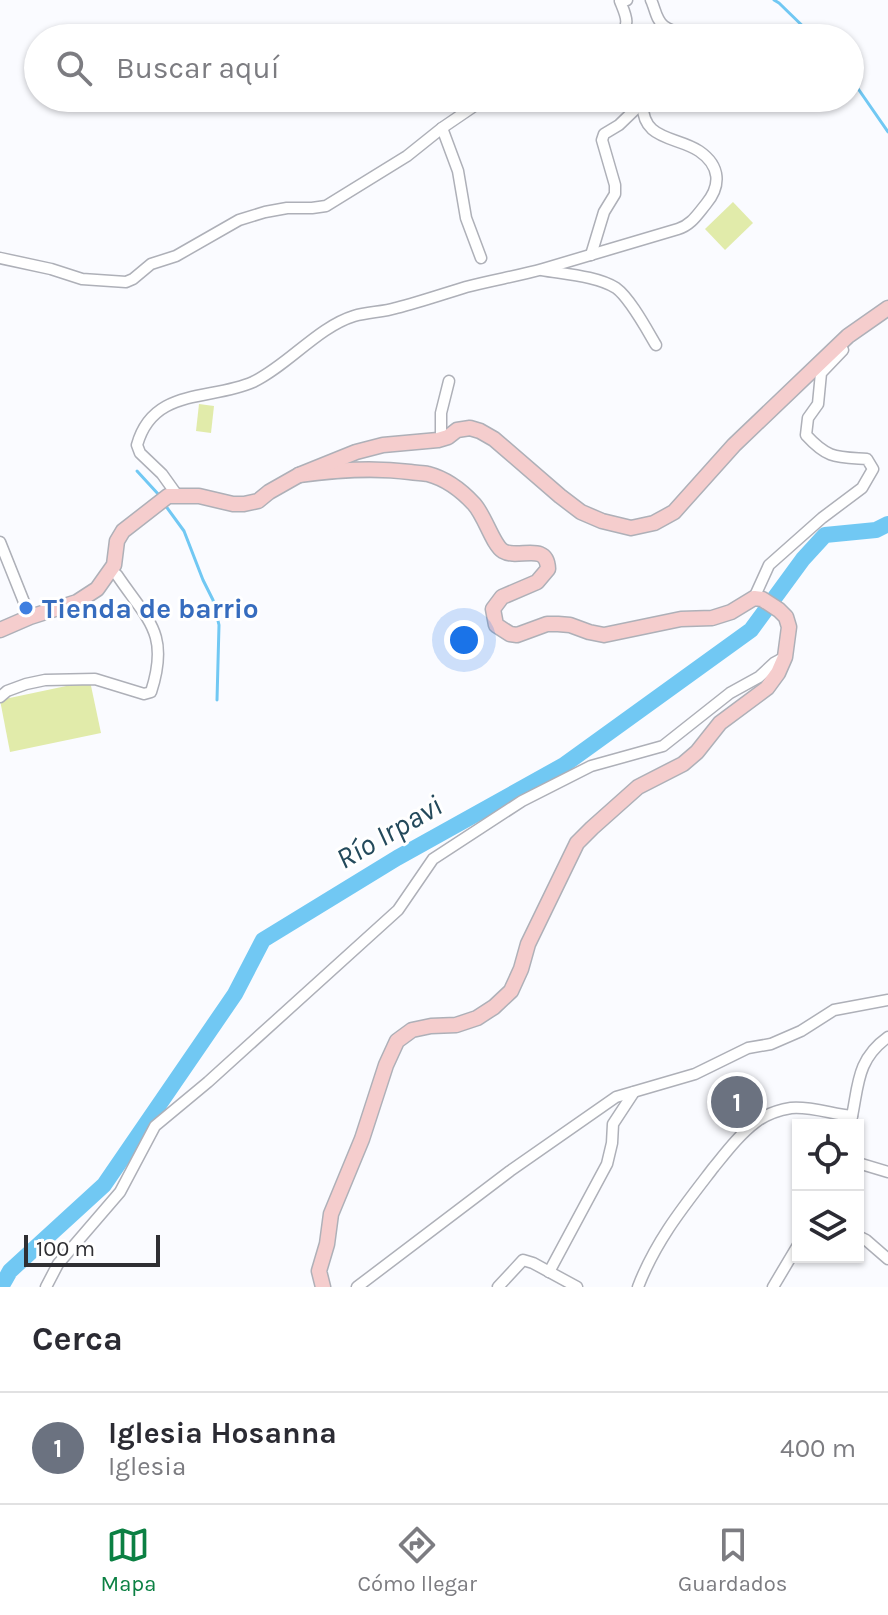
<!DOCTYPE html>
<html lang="es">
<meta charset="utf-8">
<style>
body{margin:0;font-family:Karla,sans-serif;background:#f7f7f7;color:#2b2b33}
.controls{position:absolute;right:24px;bottom:24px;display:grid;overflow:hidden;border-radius:0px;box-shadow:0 2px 6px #0004}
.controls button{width:72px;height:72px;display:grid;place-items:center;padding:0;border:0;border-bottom:2px solid #e1e1e2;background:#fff;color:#2b2b33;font:40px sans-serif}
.scale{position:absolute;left:24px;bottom:20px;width:136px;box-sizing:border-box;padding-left:8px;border:4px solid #2f2f33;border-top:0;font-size:22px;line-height:28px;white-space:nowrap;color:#2f2f33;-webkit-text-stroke:6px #fff;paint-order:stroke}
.you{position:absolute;left:464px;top:640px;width:28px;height:28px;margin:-20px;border:6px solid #fff;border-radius:50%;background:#1a73e8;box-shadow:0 0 0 12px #1a73e833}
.badge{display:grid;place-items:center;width:52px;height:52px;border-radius:50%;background:#0b8043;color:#fff;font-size:26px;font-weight:700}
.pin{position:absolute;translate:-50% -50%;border:4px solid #fff;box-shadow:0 2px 8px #0006}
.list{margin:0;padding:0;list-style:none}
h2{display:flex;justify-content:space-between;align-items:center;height:104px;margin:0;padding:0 32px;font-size:34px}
h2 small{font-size:26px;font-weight:400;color:#7c7c81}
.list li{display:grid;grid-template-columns:52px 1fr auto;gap:24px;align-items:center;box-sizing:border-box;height:112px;padding:0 32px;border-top:2px solid #e1e1e2}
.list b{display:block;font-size:30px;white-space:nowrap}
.list p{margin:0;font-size:26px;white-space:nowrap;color:#7c7c81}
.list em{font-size:26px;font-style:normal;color:#7c7c81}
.icon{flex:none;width:44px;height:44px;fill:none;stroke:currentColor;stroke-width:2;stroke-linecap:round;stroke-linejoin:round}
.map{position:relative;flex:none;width:888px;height:1287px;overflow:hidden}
.search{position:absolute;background:#fff;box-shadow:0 2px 6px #0004;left:24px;right:24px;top:24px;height:88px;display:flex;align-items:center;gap:20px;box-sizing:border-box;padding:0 28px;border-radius:44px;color:#7c7c81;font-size:30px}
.sheet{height:216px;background:#fff}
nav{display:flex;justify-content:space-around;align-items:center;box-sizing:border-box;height:112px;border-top:2px solid #e1e1e2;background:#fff;font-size:22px;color:#7c7c81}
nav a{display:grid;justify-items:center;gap:4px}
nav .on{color:#0b8043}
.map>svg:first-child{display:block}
.green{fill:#e1ebaa}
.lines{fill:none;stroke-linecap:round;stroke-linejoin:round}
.stream{stroke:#71c8f3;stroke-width:3}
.river{stroke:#71c8f3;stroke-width:16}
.street-casing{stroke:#aeb0b8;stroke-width:13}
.secondary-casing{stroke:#aeb0b8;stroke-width:17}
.street{stroke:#fff;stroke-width:10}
.secondary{stroke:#f5cdcd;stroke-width:14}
.shop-dot{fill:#3f7fe0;stroke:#fff;stroke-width:3}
.labels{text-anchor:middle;stroke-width:6;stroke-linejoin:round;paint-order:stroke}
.shop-label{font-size:28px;font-weight:bold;fill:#366cbe;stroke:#fff;text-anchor:start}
.water-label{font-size:30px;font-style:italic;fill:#23495b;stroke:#fff}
</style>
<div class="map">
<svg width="888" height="1287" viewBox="0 0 888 1287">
<rect width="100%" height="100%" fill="#fafbff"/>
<g class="green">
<polygon points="733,202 753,223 725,250 705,229"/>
<polygon points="199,404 214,406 211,433 196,431"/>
<polygon points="90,681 101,733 10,752 0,700"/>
</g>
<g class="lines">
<g class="stream">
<polyline points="774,0 779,3 815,38"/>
<polyline points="850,77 888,132"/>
<polyline points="137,471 159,495"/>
<polyline points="165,505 184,531 203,580 213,600 219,625 217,700"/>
</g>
<polyline class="river" points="1,1287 10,1271 104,1185 235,994 263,940 397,858 564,765 751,630 803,559 825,535 876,530 888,524"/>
<g class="street-casing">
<g id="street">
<path d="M651,0c4,8 5,20 13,26 7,5 13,5 18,12"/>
<path d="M619,38c12,-14 7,-22 1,-37l7,-1"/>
<polyline points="442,128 458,171 466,218 481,258"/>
<polyline points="591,255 604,212 615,194 615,185 602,140 604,134 619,125 645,100"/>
<polyline points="0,258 51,269 82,279 126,282 133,279 151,264 176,256 239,220 265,212 287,208 312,208 326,206 407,156 442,128 486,98"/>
<path d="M542,270c22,4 55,6 74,18 14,10 31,42 40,57"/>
<polyline points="441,440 441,413 449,381"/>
<path d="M177,495l-15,-21 -22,-21 -3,-8c16,-58 73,-44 116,-63 34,-16 65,-55 101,-66 14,-4 29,-4 42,-8 24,-6 47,-14 70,-21 26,-7 52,-11 77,-18 45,-13 90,-27 135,-40 13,-4 19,-14 28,-25 15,-18 15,-38 -7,-53 -22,-15 -59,-10 -56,-50"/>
<polyline points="0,542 30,617"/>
<path d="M754,598l15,-33 53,-47 40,-30 11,-19 -6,-10c-31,-2 -39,0 -61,-24l2,-17 10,-14 3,-31 22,-23"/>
<path d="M0,697l7,-6 19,-7 19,-4 50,-1 49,15 7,-2c19,-59 -3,-71 -34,-117l-6,-5"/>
<path d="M850,1125c9,-35 4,-64 38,-88"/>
<polyline points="858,1163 888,1172"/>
<polyline points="858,1236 866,1240 888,1259"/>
<polyline points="549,1272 607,1164 612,1143 613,1124 634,1092"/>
<polyline points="46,1287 58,1264 120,1192 155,1126 208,1082 398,910 433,859 522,801 591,766 663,746 730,693 759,677 774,663 785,657"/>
<polyline points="357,1287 510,1171 616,1097 695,1074 748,1048 771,1044 801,1031 834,1010 888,1000"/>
<polyline points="498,1287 523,1260 533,1263 577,1287"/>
<path d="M638,1287c18,-47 46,-81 76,-120 13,-16 26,-33 42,-45 9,-7 23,-12 35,-14 19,-2 41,6 61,8"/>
<polyline points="773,1287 798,1245"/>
</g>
</g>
<g class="secondary-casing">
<g id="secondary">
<path d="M299,475c37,-5 73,-8 111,-3 6,1 13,1 18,2 19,5 34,17 46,30 11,12 19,41 29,47 15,9 44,-10 45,18l-11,13 -35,15 -9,12 3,16 14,9 7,1 30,-11h11l12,1 19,7 15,3 77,-16 31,-1 19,-6 23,-14 8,1 17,11 7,7 3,10 -4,30 -7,16 -11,15 -47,35 -23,29 -14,12 -45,23 -46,41 -15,15 -49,101 -7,25 -10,22 -17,16 -17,11 -21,7 -25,1 -19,4 -15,11 -11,24 -24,74 -31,75 -4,30 -8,27 4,16"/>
<polyline points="0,630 30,617 77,602 97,589 114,565 117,541 123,531 168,496 199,496 233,504 244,504 258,501 269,492 299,475 356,452 383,445 438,440 448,437 457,430 470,428 480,431 494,439 560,496 581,512 602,521 631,528 654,523 674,512 734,445 848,336 888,308"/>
</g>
</g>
<use href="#street" class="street"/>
<use href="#secondary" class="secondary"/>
</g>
<circle class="shop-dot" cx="26" cy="608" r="8"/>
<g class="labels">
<g class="shop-label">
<text x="42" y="618">Tienda de barrio</text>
</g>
<g class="water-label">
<text transform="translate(389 832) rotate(-30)" y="10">Río Irpavi</text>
</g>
</g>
</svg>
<div class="controls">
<button><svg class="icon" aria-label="locate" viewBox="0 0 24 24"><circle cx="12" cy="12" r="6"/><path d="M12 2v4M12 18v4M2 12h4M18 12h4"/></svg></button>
<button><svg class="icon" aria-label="layers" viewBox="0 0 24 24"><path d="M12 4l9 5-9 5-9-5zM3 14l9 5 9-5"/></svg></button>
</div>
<div class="scale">100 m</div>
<div class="you"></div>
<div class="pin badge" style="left:737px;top:1102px;background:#6b7280">1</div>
<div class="search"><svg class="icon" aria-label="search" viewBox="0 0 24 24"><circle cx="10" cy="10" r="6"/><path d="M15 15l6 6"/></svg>Buscar aquí</div>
</div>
<section class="sheet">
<h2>Cerca<small></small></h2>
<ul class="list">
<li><span class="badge" style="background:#6b7280">1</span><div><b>Iglesia Hosanna</b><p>Iglesia</p></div><em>400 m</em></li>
</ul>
</section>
<nav>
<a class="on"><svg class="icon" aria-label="map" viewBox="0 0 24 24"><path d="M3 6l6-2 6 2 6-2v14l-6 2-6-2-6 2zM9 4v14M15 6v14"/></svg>Mapa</a>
<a><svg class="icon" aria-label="directions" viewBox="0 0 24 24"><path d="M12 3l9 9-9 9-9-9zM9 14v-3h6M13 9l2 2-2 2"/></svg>Cómo llegar</a>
<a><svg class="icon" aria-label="saved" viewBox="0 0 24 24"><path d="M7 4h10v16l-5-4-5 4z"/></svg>Guardados</a>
</nav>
